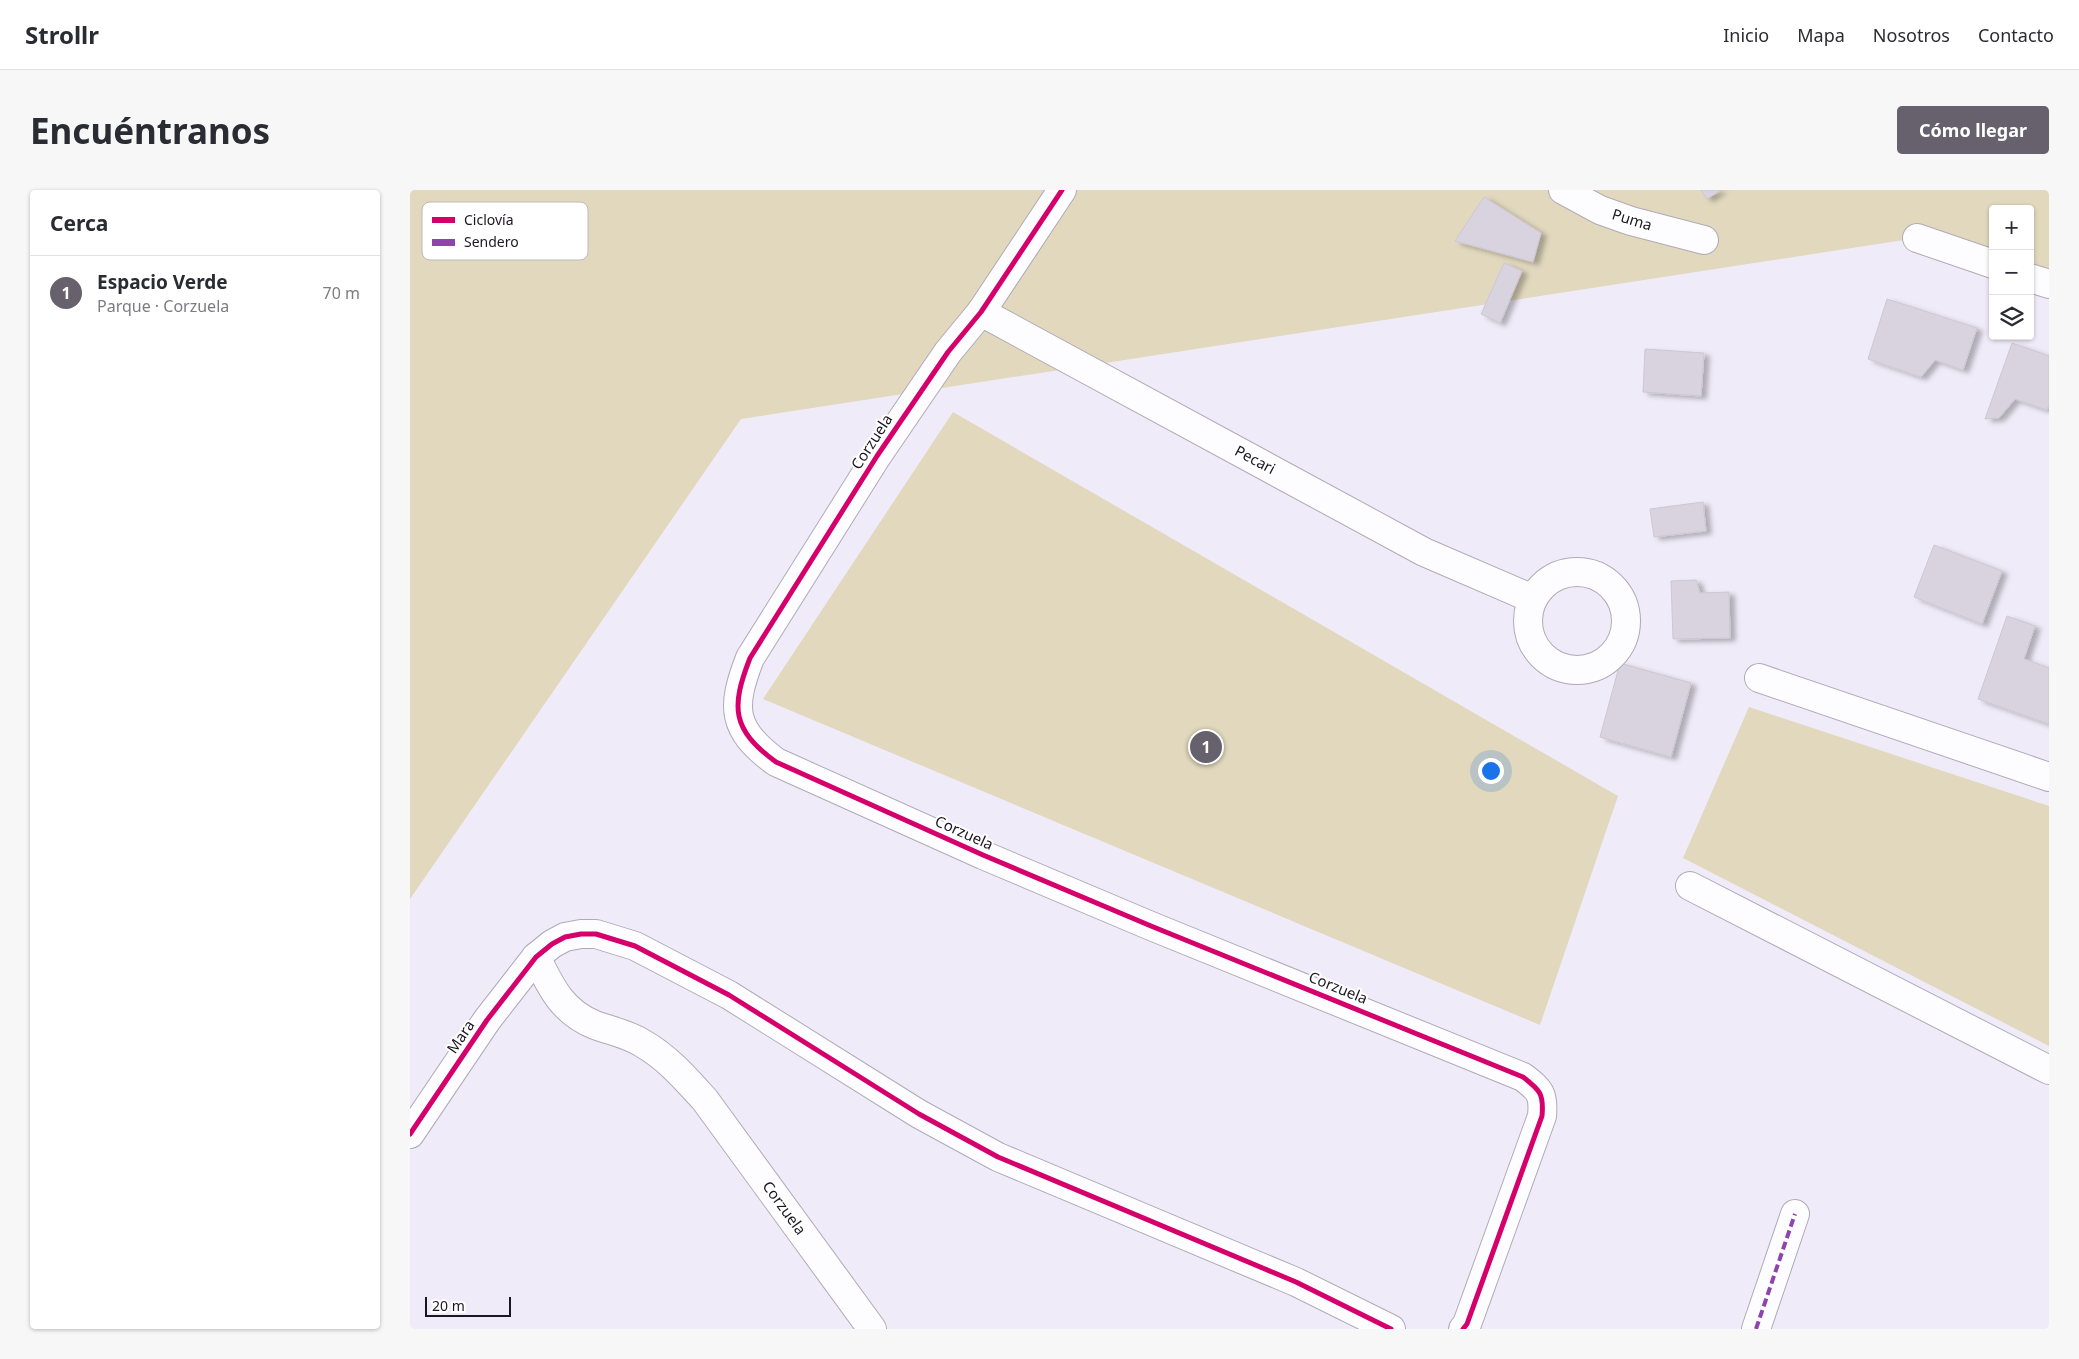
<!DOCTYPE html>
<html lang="es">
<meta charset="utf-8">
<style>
body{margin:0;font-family:"Noto Sans",sans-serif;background:#f7f7f7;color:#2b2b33}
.controls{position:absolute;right:15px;top:15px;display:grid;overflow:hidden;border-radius:5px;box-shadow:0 1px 4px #0004}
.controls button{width:45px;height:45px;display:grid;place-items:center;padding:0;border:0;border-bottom:1px solid #e1e1e2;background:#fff;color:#2b2b33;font:25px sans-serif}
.scale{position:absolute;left:15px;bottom:12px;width:86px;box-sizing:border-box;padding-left:5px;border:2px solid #1b1721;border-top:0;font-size:14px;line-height:18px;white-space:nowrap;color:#1b1721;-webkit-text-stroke:4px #fff;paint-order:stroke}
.you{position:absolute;left:1080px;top:580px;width:18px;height:18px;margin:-12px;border:4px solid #fff;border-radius:50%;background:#1a73e8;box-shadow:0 0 0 8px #1a73e833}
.badge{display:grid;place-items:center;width:32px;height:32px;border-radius:50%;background:#66616c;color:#fff;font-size:16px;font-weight:700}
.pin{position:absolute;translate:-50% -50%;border:2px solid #fff;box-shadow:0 1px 5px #0006}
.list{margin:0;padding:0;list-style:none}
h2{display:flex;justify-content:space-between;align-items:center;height:65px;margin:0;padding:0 20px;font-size:21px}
h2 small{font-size:16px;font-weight:400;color:#7c7c81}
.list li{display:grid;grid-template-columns:32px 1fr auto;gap:15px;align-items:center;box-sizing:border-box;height:75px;padding:0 20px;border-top:1px solid #e1e1e2}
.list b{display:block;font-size:19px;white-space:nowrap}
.list p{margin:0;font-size:16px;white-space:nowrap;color:#7c7c81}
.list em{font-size:16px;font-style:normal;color:#7c7c81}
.icon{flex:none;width:28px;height:28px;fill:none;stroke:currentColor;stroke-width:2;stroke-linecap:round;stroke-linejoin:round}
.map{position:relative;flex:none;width:1639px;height:1139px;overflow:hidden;border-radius:5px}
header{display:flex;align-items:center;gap:30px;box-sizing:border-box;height:70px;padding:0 25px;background:#fff;border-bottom:1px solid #e1e1e2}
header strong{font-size:24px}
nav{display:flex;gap:28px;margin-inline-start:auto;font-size:18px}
.intro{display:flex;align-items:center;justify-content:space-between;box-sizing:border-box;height:120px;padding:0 30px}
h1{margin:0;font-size:35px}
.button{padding:12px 22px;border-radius:5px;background:#66616c;color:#fff;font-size:18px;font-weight:700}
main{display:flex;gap:30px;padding:0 30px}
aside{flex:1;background:#fff;border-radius:5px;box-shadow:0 1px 4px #0004}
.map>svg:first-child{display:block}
.green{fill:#e1d8be}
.building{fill:#d8d3df;stroke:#ccc7d2;filter:url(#shadow)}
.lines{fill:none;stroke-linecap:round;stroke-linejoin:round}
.minor-casing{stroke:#afabb6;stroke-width:30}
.minor{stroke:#fdfcfe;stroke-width:28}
.quiet{stroke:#8e44ad;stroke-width:4;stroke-dasharray:8 4;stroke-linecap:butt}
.cycleway-casing{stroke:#fff;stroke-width:8}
.cycleway{stroke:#d6006c;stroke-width:5}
.labels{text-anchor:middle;stroke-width:4;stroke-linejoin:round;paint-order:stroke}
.street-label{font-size:15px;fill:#1b1721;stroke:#fff}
.key{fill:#fff;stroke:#bbb9bc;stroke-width:1}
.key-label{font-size:14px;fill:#1b1721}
</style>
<header>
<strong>Strollr</strong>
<nav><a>Inicio</a><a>Mapa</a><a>Nosotros</a><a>Contacto</a></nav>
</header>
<div class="intro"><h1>Encuéntranos</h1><a class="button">Cómo llegar</a></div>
<main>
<aside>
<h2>Cerca<small></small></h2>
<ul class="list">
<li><span class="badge">1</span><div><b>Espacio Verde</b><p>Parque · Corzuela</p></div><em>70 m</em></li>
</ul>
</aside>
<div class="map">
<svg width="1639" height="1139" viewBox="0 0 1639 1139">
<defs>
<filter id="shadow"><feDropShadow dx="5.5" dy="3" stdDeviation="2.5" flood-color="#0004"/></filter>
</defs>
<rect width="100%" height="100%" fill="#f0ebf8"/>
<g class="green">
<polygon points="0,0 1639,0 1639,94 1620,88 1620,19 1583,19 1583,74 1507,48 331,229 0,709"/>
<polygon points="543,222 1208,606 1130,835 353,509"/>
<polygon points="1339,517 1639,616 1639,856 1273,668"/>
</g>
<g class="building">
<polygon points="1291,0 1311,0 1297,9"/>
<polygon points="1074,7 1131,43 1123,72 1045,51"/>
<polygon points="1094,73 1112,81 1090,133 1071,124"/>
<polygon points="1477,109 1567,138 1553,180 1525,170 1511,187 1458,169"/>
<polygon points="1602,153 1639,166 1639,215 1637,220 1605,209 1589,228 1575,229"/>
<polygon points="1235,159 1294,163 1291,206 1233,202"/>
<polygon points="1293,312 1296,341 1244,347 1240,319"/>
<polygon points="1524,355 1592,381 1572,434 1504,407"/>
<polygon points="1286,390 1290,403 1319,402 1320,448 1263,449 1261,391"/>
<polygon points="1597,426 1625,436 1614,469 1639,478 1639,534 1568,509"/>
<polygon points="1210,473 1281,493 1261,567 1190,547"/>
</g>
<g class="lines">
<g class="minor-casing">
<g id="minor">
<path d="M652,0l-81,122 -33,40 -71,104 -127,202c-19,49 -19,71 26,104l207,93 168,71 372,151c17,13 21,17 19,39l-75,208 -4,5"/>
<polyline points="1153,0 1190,20 1221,31 1294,50"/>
<polyline points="1507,48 1583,74"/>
<polyline points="1620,88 1639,94"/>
<polyline points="571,122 1014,362 1123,409"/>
<circle cx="1167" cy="431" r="49"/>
<polyline points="1349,488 1639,587"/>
<polyline points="1280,696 1639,880"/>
<path d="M126,767c15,30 26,55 59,68 16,6 33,9 47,18 25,14 44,36 63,57l167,229"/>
<polyline points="0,944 77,830 126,767 142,754 155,747 171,744 186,744 225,756 319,805 509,924 588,967 886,1092 981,1139"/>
<polyline points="1346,1139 1385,1024"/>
</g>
</g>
<use href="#minor" class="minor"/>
<polyline class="quiet" points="1346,1139 1385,1024"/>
<g class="cycleway-casing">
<g id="cycleway">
<path d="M652,0l-81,122 -33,40 -71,104 -127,202c-19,49 -19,71 26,104l207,93 168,71 372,151c17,13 21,17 19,39l-75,208 -4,5"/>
<polyline points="0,944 77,830 126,767 142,754 155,747 171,744 186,744 225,756 319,805 509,924 588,967 886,1092 981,1139"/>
</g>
</g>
<use href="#cycleway" class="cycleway"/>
</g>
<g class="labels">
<g class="street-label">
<text transform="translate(1222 30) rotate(17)" y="5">Puma</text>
<text transform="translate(462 252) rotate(-57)" y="5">Corzuela</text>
<text transform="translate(845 270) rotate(28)" y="5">Pecari</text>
<text transform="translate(554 643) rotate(24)" y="5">Corzuela</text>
<text transform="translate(928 798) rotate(22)" y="5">Corzuela</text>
<text transform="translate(51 847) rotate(-56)" y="5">Mara</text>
<text transform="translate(374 1018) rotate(54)" y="5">Corzuela</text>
</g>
</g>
<rect x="12" y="12" width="166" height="58" rx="8" class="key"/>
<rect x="22" y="27" width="23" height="6" fill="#d6006c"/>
<rect x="22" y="49" width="23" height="7" fill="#8e44ad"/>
<g class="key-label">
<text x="54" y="35">Ciclovía</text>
<text x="54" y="57">Sendero</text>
</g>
</svg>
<div class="controls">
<button>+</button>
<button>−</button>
<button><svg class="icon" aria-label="layers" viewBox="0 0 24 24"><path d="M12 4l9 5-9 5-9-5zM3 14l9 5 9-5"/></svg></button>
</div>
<div class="scale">20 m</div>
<div class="you"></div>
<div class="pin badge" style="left:796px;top:557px">1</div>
</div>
</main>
